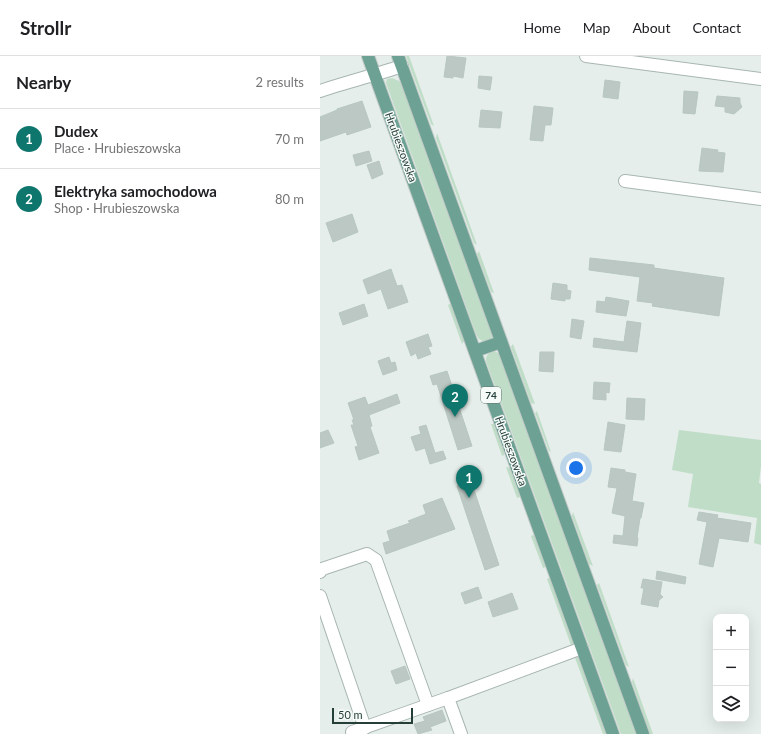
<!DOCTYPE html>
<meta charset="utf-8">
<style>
body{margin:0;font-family:Lato,sans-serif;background:#f2f2f2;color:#202124}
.controls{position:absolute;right:12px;bottom:12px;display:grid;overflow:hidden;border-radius:8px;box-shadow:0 4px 16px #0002}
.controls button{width:36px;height:36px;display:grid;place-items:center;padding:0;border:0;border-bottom:1px solid #e0e0e0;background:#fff;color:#202124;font:20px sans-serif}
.scale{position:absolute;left:12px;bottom:10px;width:81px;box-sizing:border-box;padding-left:4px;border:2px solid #253f38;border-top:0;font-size:11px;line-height:14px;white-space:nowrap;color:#253f38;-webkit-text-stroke:3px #f6faf8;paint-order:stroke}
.you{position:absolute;left:256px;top:412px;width:14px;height:14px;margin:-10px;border:3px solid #fff;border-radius:50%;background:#1a73e8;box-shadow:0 0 0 6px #1a73e833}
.badge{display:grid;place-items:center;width:26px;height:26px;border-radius:50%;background:#0f766e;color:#fff;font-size:13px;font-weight:700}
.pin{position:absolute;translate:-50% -33px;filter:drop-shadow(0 1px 2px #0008)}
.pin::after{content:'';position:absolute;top:21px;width:14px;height:12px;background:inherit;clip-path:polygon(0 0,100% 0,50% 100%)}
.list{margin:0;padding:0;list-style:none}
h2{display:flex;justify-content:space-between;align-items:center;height:52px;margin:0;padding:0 16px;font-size:17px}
h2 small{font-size:13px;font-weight:400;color:#757577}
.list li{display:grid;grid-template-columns:26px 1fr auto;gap:12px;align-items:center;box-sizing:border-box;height:60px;padding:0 16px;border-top:1px solid #e0e0e0}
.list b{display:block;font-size:15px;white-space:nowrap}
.list p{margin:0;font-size:13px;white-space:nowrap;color:#757577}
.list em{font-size:13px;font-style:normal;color:#757577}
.icon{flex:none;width:22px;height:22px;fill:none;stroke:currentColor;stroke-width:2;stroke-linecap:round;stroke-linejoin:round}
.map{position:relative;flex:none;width:441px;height:678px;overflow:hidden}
header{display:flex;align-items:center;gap:24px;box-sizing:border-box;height:56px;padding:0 20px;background:#fff;border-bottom:1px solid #e0e0e0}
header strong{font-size:19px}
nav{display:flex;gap:22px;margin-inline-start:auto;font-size:14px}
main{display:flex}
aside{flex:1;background:#fff}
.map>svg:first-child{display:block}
.green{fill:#c0ddc8}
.building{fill:#bbc8c3;stroke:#b8c7c1}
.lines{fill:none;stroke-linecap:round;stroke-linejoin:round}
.minor-casing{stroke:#a8b6b1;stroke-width:14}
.major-casing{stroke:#c2c9c7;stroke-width:14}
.minor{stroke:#fff;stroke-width:12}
.major{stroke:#6ca193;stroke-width:12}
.labels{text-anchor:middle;stroke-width:3;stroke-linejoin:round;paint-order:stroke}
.shield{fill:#f6faf8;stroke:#647772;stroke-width:1}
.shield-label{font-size:10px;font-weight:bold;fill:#253f38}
.street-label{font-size:11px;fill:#253f38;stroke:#f6faf8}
</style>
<header>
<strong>Strollr</strong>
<nav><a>Home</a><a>Map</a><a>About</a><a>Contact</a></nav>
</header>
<main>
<aside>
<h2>Nearby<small>2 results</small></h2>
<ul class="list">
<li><span class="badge">1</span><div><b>Dudex</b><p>Place · Hrubieszowska</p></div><em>70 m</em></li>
<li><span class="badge">2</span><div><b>Elektryka samochodowa</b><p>Shop · Hrubieszowska</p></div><em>80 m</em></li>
</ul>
</aside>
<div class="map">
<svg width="441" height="678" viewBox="0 0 441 678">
<rect width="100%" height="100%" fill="#e5eeea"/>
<g class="green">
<polygon points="86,0 89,0 114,70 111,68"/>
<polygon points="72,22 79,25 82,29 173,279 172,283 164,286 159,283 156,278 66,27 67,23"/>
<polygon points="117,77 157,189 154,187 116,82"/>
<polygon points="159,195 174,237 171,236 157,198"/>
<polygon points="130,248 133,249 145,284 142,288 128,249"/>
<polygon points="193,288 215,348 211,347 191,291"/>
<path d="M174,295l6,3 137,380h-16l-135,-373c0,-6 2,-8 8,-10z"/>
<polygon points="217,355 231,396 229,395 215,357"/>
<polygon points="171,368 173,368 176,369 185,396 184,399 182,400"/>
<polygon points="359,374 441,384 441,410 439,427 441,428 441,489 434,487 437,462 368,451 373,418 352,414"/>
<polygon points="186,411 191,412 201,438 200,441 197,442"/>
<polygon points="253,456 273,510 269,508 252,460"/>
<polygon points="213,479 216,481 226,508 225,511 223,512 211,480"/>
<polygon points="229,522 232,524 254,587 253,591 252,592 227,523"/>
<polygon points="279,527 309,611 306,609 277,529"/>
<polygon points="254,599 259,600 287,678 283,678"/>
<polygon points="313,622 333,678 330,678 312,626"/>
</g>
<g class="building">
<polygon points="127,0 146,2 143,22 133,20 133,22 124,21"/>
<polygon points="159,20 172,21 170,34 158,32"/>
<polygon points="285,24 300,26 298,43 283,41"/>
<polygon points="364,35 378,36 375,58 363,57"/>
<polygon points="397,40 420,42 420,47 422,51 414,58 405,56 405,51 395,50"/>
<polygon points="42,45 51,71 27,79 26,76 0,85 0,61 17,54 17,53"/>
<polygon points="214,50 233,52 231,69 225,69 223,85 210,84"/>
<polygon points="161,54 182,56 180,72 159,71"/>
<polygon points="382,92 398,94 397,96 405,97 403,116 379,115"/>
<polygon points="49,95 52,105 36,110 33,99"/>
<polygon points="59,105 63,118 52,123 47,109"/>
<polygon points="32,158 38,176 13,186 6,167"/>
<polygon points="270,202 334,209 334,212 404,222 399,260 332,250 333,247 317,245 320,221 269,214"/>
<polygon points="71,213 77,230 82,229 88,246 68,253 61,233 48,238 43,224"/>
<polygon points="233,227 247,229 247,234 251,235 250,243 245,243 245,245 231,243"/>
<polygon points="286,241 309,245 306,260 276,256 277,245 285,246"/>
<polygon points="44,248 48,260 23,269 19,257"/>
<polygon points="252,263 264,265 261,283 250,281"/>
<polygon points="307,265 321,267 317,296 273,291 274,282 304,286"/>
<polygon points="108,278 112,290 108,291 111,298 98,303 96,297 91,300 86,286"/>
<polygon points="220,296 234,296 233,316 219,315"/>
<polygon points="69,301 71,307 75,306 77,314 63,319 58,305"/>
<polygon points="127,315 152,390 138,394 117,328 113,329 110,320"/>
<polygon points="274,326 290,327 289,337 286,336 286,344 273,343"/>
<polygon points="77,338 80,347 49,359 52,370 50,371 59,397 39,404 35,391 38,390 31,369 34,369 32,364 34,364 28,347 45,341 48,349"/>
<polygon points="307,342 325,343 324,364 306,363"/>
<polygon points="288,366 305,369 301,396 284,394"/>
<polygon points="106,369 115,397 123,395 126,403 110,408 105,392 96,395 91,381 101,378 99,371"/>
<polygon points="8,374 14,387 0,392 0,377"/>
<polygon points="291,412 305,414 305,416 316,418 312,445 324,447 321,462 320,462 317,482 318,482 317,490 293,487 294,479 303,480 305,460 292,457 297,432 288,431"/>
<polygon points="151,425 179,509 165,514 137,430"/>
<polygon points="122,442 135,473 66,498 63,487 70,485 67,475 90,467 88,465 106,458 103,449"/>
<polygon points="379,456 398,459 397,462 431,467 428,486 399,482 393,511 379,508 387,466 377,464"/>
<polygon points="337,515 366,521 365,528 336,523"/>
<polygon points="323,523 342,526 340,538 343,541 339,544 338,551 321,548 324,532 321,532"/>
<polygon points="158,531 162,542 145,548 141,537"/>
<polygon points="192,537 198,553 173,561 168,546"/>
<polygon points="85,610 90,623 76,628 71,615"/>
<polygon points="122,654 126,665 110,671 112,674 98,678 94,668 105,665 103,661"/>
</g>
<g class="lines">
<g class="minor-casing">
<g id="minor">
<polyline points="266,0 441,23"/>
<path d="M0,35c27,-9 55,-16 82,-25"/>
<polyline points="305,125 441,143"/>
<polyline points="0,516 2,513 47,498 56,504 108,649"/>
<polyline points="0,540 45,672"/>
<polyline points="32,676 128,642"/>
<polyline points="141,678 128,642 262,592"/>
</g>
</g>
<g class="major-casing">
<g id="major">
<polyline points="48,0 293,678"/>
<polyline points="78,0 323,678"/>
<polyline points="155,295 181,286"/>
</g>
</g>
<use href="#minor" class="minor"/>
<use href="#major" class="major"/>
</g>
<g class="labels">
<rect class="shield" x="161" y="331" width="20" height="16" rx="3"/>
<g class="shield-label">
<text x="171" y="343">74</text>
</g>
<g class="street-label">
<text transform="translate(81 91) rotate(70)" y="4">Hrubieszowska</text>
<text transform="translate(191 395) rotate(70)" y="4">Hrubieszowska</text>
</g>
</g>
</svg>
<div class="controls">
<button>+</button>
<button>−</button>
<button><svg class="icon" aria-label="layers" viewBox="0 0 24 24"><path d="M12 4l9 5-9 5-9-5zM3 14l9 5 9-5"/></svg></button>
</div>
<div class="scale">50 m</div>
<div class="you"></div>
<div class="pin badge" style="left:149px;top:442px">1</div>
<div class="pin badge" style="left:135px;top:361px">2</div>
</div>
</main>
